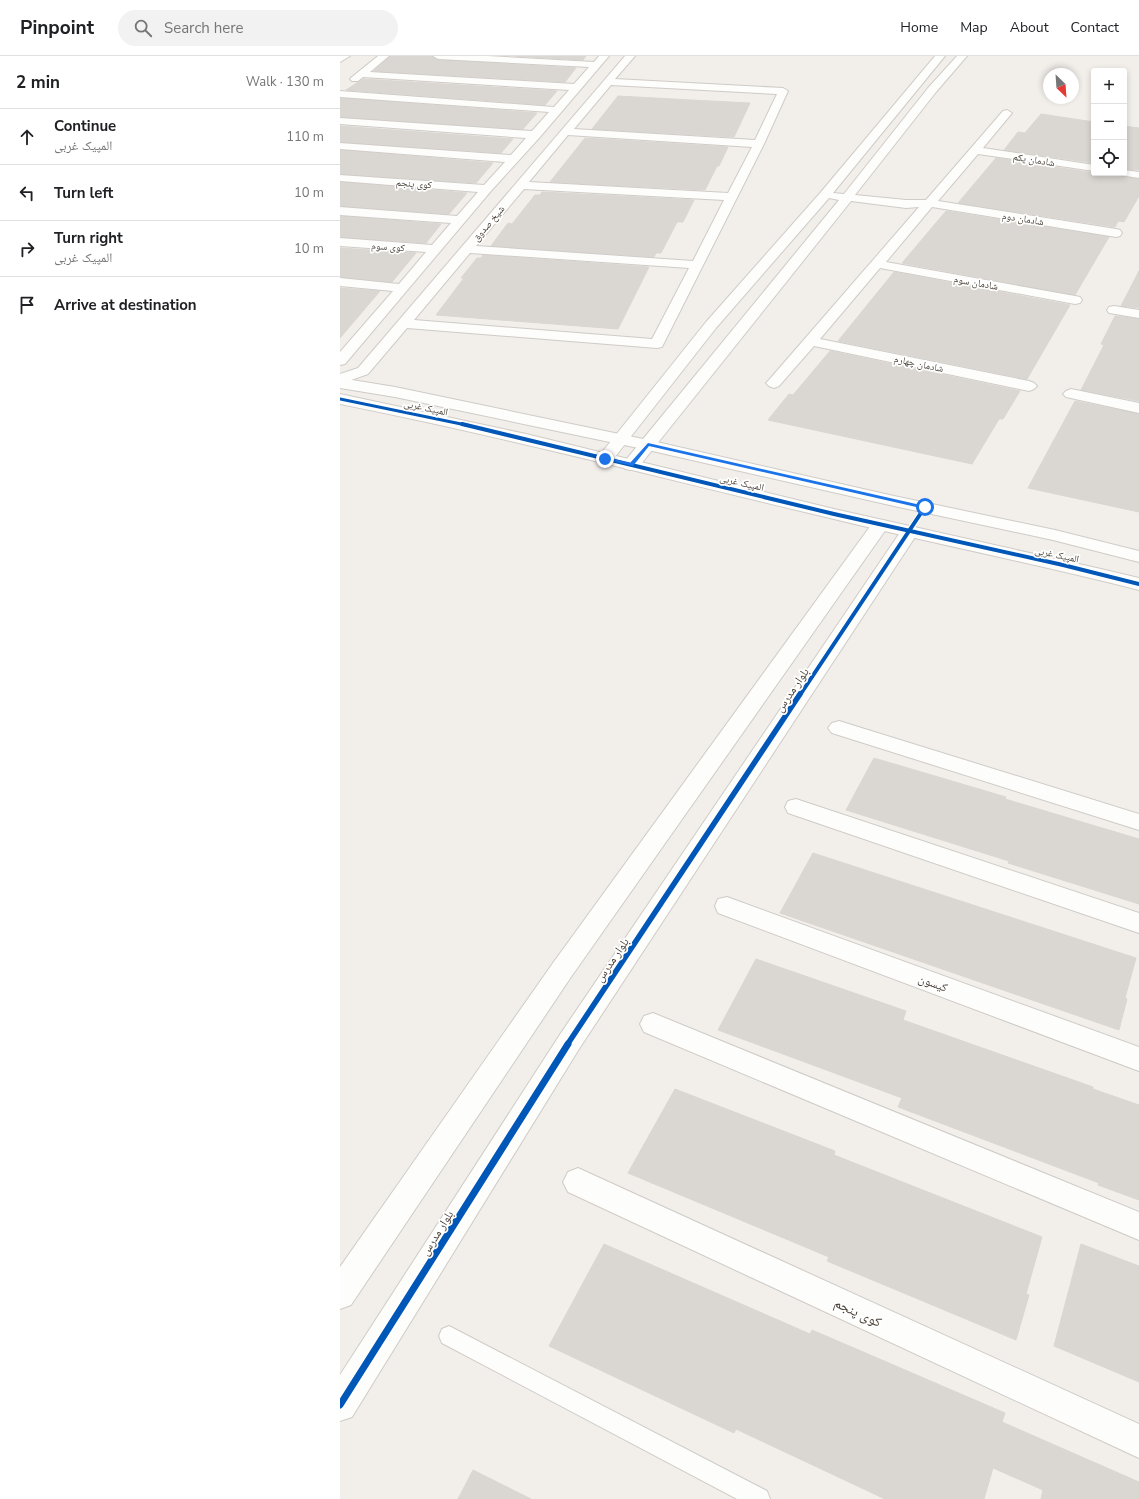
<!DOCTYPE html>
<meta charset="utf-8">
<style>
body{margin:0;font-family:"Nunito Sans","Noto Naskh Arabic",sans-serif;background:#f2f2f2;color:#202124}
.controls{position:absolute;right:12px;top:12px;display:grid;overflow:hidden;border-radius:4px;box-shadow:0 2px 6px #0003}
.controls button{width:36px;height:36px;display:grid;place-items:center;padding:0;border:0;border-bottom:1px solid #e0e0e0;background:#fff;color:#202124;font:20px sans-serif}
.compass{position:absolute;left:703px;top:12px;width:36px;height:36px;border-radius:50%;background:#fff;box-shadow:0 2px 6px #0003;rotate:155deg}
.stop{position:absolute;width:12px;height:12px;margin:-9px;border:3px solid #1a73e8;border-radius:50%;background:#fff}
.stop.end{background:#1a73e8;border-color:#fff;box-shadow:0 1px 4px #0008}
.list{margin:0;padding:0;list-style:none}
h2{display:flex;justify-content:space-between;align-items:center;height:52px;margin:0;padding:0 16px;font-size:17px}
h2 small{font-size:13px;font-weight:400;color:#757577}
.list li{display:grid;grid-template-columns:26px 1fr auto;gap:12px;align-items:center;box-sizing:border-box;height:56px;padding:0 16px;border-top:1px solid #e0e0e0}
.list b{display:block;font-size:15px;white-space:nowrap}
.list p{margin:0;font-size:13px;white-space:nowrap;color:#757577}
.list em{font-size:13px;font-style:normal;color:#757577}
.icon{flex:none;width:22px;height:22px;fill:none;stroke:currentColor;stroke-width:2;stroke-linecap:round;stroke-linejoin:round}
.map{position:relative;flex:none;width:799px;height:1443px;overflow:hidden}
header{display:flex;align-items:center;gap:24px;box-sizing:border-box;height:56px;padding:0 20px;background:#fff;border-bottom:1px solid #e0e0e0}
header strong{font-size:19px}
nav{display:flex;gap:22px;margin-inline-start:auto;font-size:14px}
.search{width:280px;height:36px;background:#f2f2f2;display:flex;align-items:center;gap:10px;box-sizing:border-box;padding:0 14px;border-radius:22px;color:#757577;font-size:15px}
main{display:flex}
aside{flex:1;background:#fff}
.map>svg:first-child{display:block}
.building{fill:#dad7d2;stroke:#dad6d1}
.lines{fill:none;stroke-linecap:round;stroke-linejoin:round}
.service-casing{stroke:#cfcbc7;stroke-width:2}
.minor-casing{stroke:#cfcbc7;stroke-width:2}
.tertiary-casing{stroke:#cfcbc7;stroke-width:2}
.service{fill:#fdfdfc;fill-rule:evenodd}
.minor{fill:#fdfdfc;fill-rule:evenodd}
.tertiary{fill:#fdfdfc;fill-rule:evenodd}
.cycleway-far3-casing{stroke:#fff;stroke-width:4.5}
.cycleway-far2-casing{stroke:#fff;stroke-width:6}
.cycleway-far1-casing{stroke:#fff;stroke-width:8}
.cycleway-casing{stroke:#fff;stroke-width:10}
.cycleway-far3{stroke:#0057b8;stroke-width:3}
.cycleway-far2{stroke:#0057b8;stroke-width:4}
.cycleway-far1{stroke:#0057b8;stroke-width:5.5}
.cycleway{stroke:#0057b8;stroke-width:7}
.route{fill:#1a73e8}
.labels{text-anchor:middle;stroke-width:3.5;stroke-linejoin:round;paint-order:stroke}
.far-street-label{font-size:10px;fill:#494036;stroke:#fff}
.street-label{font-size:12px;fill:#494036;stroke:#fff}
.near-street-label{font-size:14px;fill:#494036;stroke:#fff}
</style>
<header>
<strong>Pinpoint</strong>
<div class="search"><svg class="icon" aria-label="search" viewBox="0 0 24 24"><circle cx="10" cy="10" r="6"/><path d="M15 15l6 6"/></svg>Search here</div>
<nav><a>Home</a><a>Map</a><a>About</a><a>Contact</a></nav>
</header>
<main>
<aside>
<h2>2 min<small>Walk · 130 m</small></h2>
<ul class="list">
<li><svg class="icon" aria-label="ahead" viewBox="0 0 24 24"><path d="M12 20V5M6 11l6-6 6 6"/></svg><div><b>Continue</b><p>المپیک غربی</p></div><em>110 m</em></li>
<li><svg class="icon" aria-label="left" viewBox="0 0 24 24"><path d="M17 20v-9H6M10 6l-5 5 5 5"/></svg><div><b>Turn left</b></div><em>10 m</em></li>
<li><svg class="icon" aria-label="right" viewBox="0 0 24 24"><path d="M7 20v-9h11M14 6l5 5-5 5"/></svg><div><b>Turn right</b><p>المپیک غربی</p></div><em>10 m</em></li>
<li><svg class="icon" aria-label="arrive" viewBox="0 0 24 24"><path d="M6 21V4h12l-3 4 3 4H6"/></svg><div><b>Arrive at destination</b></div></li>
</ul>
</aside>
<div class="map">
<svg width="799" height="1443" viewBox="0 0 799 1443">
<rect width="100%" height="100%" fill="#f2efeb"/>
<g class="building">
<polygon points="50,0 92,0 98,4 236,12 225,26 34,15"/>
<polygon points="175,0 246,0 243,4"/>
<polygon points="23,23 217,35 205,49 6,34"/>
<polygon points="278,40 351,44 410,47 394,81 252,73"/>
<polygon points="0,42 197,57 183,73 181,73 0,61"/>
<polygon points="701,58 754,66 754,107 664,94 678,76 685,77"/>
<polygon points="0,70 173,83 161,97 0,86"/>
<polygon points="784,70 799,72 799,114 784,113"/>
<polygon points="245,82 388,91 379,110 377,110 365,134 210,126"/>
<polygon points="0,94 153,107 136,127 0,118"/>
<polygon points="656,102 754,117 776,117 780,120 799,123 799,140 784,166 778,165 775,171 618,147"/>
<polygon points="0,126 127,137 109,158 0,150"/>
<polygon points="202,136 354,144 343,166 337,166 321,197 316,197 314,201 151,190 168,167 172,168 195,139 200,139"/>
<polygon points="606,155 769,181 735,239 562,207"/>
<polygon points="0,160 101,168 86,187 0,181"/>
<polygon points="0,192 76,197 52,226 0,221"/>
<polygon points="143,199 309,211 278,273 96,259 124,222 121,222 137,202 141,202"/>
<polygon points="799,215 799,252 781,250"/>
<polygon points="554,216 730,249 687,323 498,285"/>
<polygon points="0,232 40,235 0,282"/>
<polygon points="775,260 799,263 799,345 741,334 764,289 761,288"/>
<polygon points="490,295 680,335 663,363 659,363 632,408 428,364 449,338 453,339"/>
<polygon points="735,345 799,358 799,456 688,432"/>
<polygon points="534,702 666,741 665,743 799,783 799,848 668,807 669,805 506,754"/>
<polygon points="473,797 796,902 785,942 787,943 779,974 440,857"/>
<polygon points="416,903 566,955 563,964 753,1031 753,1033 799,1049 799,1144 758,1129 759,1127 558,1051 562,1042 378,974"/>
<polygon points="335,1033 495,1095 494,1099 702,1181 686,1238 689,1239 676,1284 487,1205 489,1201 288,1117"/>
<polygon points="264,1188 470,1278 472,1274 665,1357 662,1366 799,1426 799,1443 701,1443 703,1434 653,1412 644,1443 545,1443 396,1373 394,1377 209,1290"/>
<polygon points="741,1188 799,1210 799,1326 714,1290"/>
<polygon points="133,1414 191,1443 118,1443"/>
</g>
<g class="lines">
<g class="service-casing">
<polygon id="service" points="109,1270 427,1435 430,1443 397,1443 102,1287 99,1280 102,1273"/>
</g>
<g class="minor-casing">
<g id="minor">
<polygon points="38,0 49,0 30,16 234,28 249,11 98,3 93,0 148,0 254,6 259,0 269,0 200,81 151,135 5,308 0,309 0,296 53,235 0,230 0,222 59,228 86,196 0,190 0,182 92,189 111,167 0,159 0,151 117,160 138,136 0,125 0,119 144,129 165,106 0,93 0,87 171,99 186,82 0,68 0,62 192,75 209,56 0,41 0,35 214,51 229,34 23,21 18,25 12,25 10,23 12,21"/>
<path d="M285,0h10l-20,23 168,9 5,3 -24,53 -102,203 -5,1 -250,-20 -39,46 -28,10v-10l18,-6zM271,29l166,9 -22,46 -181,-11zM228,79l184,12 -24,46 -199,-11zM184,133l200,11 -31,61 -217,-15zM130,197l219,15 -37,71 -238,-19z"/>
<polygon points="595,0 605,0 493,137 504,138 588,32 617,0 627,0 596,36 515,139 566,144 586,144 663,55 667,54 672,57 643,92 754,109 754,115 638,98 598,145 776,173 780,174 782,177 780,180 776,181 592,151 546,206 735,240 740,241 742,244 740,247 735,248 540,212 480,283 689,325 694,327 697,330 694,333 689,335 474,290 439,330 434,332 429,330 426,327 429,324 579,151 566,152 511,145 297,413 291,414 285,413 283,409 285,405 499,144 489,142 376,272 271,406 265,408 259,406 257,403 259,400 366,266 481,136"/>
<polygon points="784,114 799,116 799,122 780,119 778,117 784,117"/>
<polygon points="774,250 799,254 799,262 769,257 767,254 769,251"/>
<polygon points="731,333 799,347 799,357 726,341 723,338 726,335"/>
<polygon points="540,464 546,465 549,469 231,921 11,1249 0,1253 0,1211 213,907 534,465"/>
<polygon points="570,470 576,471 579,475 239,993 12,1361 0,1365 0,1319 221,977 561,475 564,471"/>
<polygon points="499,665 799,758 799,774 492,677 488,672 492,667"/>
<polygon points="456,743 799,857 799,877 448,757 445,751 448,745"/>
<polygon points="387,841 799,991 799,1015 378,857 375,850 378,843"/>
<polygon points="313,957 799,1156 799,1184 304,976 300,968 304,960"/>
<polygon points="238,1112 799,1368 799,1402 228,1136 223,1126 228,1116"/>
</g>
</g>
<g class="tertiary-casing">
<g id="tertiary">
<polygon points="0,0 10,0 0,6"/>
<polygon points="0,322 55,331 308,384 554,440 715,474 799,495 799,506 713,484 554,450 308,394 55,341 0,332"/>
<path d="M0,338l186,40 308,75 267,60 38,9v12c-101,-26 -204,-46 -305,-71 -165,-39 -328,-82 -494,-115z"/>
</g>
</g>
<use href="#service" class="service"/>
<use href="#minor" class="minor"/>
<use href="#tertiary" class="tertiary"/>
<g class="cycleway-far3-casing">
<polyline id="cycleway-far3" points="0,343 126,369"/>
</g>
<g class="cycleway-far2-casing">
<g id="cycleway-far2">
<polyline points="122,368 494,458 723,509 799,528"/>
<polyline points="460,639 585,451"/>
</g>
</g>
<g class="cycleway-far1-casing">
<polyline id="cycleway-far1" points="227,989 460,638"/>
</g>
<g class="cycleway-casing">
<polyline id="cycleway" points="0,1349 228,988"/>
</g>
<use href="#cycleway-far3" class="cycleway-far3"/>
<use href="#cycleway-far2" class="cycleway-far2"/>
<use href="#cycleway-far1" class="cycleway-far1"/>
<use href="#cycleway" class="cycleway"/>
</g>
<polygon class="route" points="308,387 585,450 587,451 585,453 309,390 293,410 263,403 265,401 290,407"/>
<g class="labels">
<g class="far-street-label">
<text transform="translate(694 103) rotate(9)" y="4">شادمان یکم</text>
<text transform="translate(74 127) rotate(4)" y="4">کوی پنجم</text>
<text transform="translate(683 162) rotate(9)" y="4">شادمان دوم</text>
<text transform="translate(148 167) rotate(-50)" y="4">شیخ صدوق</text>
<text transform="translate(48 190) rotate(4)" y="4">کوی سوم</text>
<text transform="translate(636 226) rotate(10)" y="4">شادمان سوم</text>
<text transform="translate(579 307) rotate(12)" y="4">شادمان چهارم</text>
<text transform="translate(86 351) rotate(12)" y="4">المپیک غربی</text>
<text transform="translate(402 426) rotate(13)" y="4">المپیک غربی</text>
<text transform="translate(717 498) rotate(12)" y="4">المپیک غربی</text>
</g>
<g class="street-label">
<text transform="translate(452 634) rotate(-56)" y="4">بلوار مدرس</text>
<text transform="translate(272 904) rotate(-56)" y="4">بلوار مدرس</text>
<text transform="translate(593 927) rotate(20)" y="4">کیسون</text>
<text transform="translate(97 1177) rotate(-58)" y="4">بلوار مدرس</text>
</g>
<g class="near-street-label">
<text transform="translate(518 1256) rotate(25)" y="5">کوی پنجم</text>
</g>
</g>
</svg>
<div class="controls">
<button>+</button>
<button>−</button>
<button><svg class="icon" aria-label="locate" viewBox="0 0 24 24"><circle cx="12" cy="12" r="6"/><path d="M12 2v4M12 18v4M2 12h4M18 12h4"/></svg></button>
</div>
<svg class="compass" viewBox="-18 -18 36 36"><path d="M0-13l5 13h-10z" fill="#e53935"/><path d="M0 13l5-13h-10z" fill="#757577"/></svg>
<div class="stop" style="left:585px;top:451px"></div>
<div class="stop end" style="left:265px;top:403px"></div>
</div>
</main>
